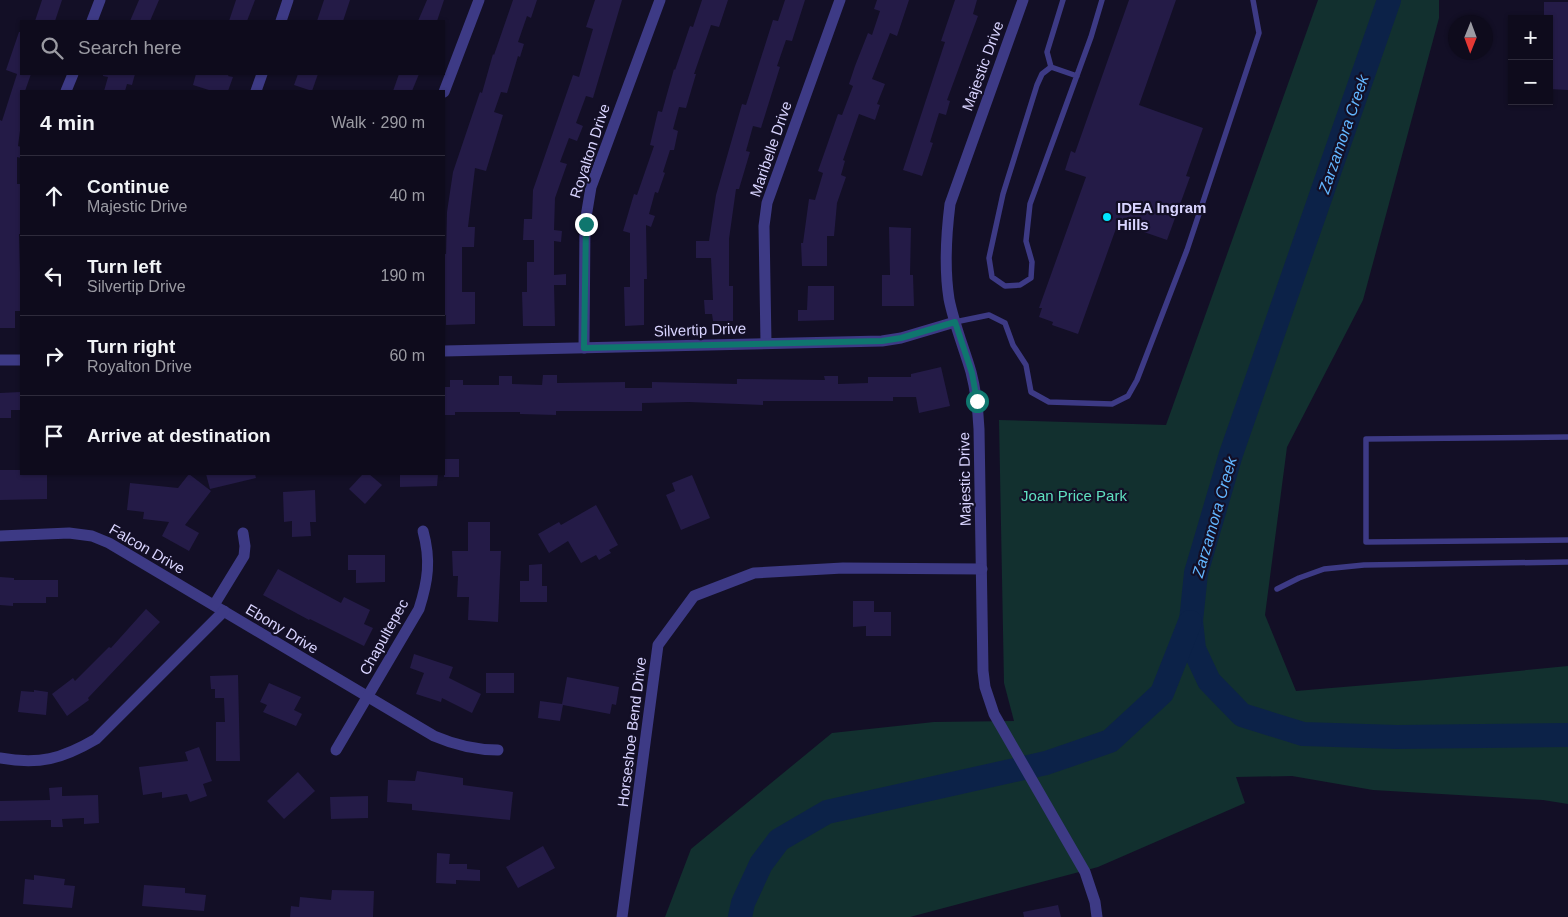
<!DOCTYPE html>
<meta charset="utf-8">
<style>
body{margin:0;font-family:Helvetica,sans-serif;background:#171425;color:#f1f3f6}
.controls{position:absolute;right:15px;top:15px;display:grid;overflow:hidden;border-radius:0px;box-shadow:0 1px 4px #0004}
.controls button{width:45px;height:45px;display:grid;place-items:center;padding:0;border:0;border-bottom:1px solid #2e2b3b;background:#0e0b1c;color:#f1f3f6;font:25px sans-serif}
.compass{position:absolute;left:1448px;top:15px;width:45px;height:45px;border-radius:50%;background:#0e0b1c;box-shadow:0 1px 4px #0004;rotate:181deg}
.stop{position:absolute;width:15px;height:15px;margin:-11px;border:4px solid #0f766e;border-radius:50%;background:#fff}
.stop.end{background:#0f766e;border-color:#fff;box-shadow:0 1px 5px #0008}
.list{margin:0;padding:0;list-style:none}
h2{display:flex;justify-content:space-between;align-items:center;height:65px;margin:0;padding:0 20px;font-size:21px}
h2 small{font-size:16px;font-weight:400;color:#9b9ba3}
.list li{display:grid;grid-template-columns:32px 1fr auto;gap:15px;align-items:center;box-sizing:border-box;height:80px;padding:0 20px;border-top:1px solid #2e2b3b}
.list b{display:block;font-size:19px;white-space:nowrap}
.list p{margin:0;font-size:16px;white-space:nowrap;color:#9b9ba3}
.list em{font-size:16px;font-style:normal;color:#9b9ba3}
.icon{flex:none;width:28px;height:28px;fill:none;stroke:currentColor;stroke-width:2;stroke-linecap:round;stroke-linejoin:round}
.map{position:relative;flex:none;width:1568px;height:917px;overflow:hidden}
.search{position:absolute;background:#0e0b1c;box-shadow:0 1px 4px #0004;left:20px;top:20px;width:425px;height:55px;display:flex;align-items:center;gap:12px;box-sizing:border-box;padding:0 18px;border-radius:0px;color:#9b9ba3;font-size:19px}
.panel{position:absolute;background:#0e0b1c;box-shadow:0 1px 4px #0004;left:20px;top:90px;width:425px;height:385px;border-radius:0px}
.map>svg:first-child{display:block}
.green{fill:#12302f}
.lines{fill:none;stroke-linecap:round;stroke-linejoin:round}
.river{stroke:#0c2248;stroke-width:24}
.building{fill:#241b47}
.lane{stroke:#3d3a85;stroke-width:5.5}
.street{stroke:#3d3a85;stroke-width:11}
.route{stroke:#0f766e;stroke-width:6}
.poi-dot{fill:#00e5ff;stroke:#130f26;stroke-width:2}
.labels{text-anchor:middle;stroke-width:4.5;stroke-linejoin:round;paint-order:stroke}
.street-label{font-size:15px;fill:#d9d4ff;stroke:#130f26}
.poi-label{font-size:15px;font-weight:bold;fill:#d9d4ff;stroke:#130f26;text-anchor:start}
.park-label{font-size:15px;fill:#5fe0c0;stroke:#130f26}
.water-label{font-size:16px;font-style:italic;fill:#62b6ff;stroke:#130f26}
</style>
<div class="map">
<svg width="1568" height="917" viewBox="0 0 1568 917">
<rect width="100%" height="100%" fill="#130f26"/>
<polygon class="green" points="1318,0 1439,0 1439,18 1363,300 1287,447 1265,615 1296,691 1426,680 1568,666 1568,804 1543,800 1373,790 1292,776 1236,777 1245,803 1098,867 910,917 665,917 691,849 832,733 934,722 1014,721 1004,683 999,420 1166,425"/>
<g class="lines">
<g class="river">
<polyline points="1389,0 1231,454 1196,573 1191,621 1194,649 1209,681 1242,715 1303,734 1397,737 1568,735"/>
<polyline points="740,917 743,903 761,864 779,840 827,812 1046,763 1110,741 1162,693 1190,622"/>
</g>
</g>
<g class="building">
<polygon points="42,0 62,0 55,21 35,21"/>
<polygon points="139,0 159,0 150,21 130,21"/>
<polygon points="236,0 255,0 247,21 229,21"/>
<polygon points="324,0 350,0 343,21 317,21"/>
<polygon points="427,0 444,0 437,21 418,21"/>
<polygon points="513,0 537,0 531,18 527,16 518,42 524,44 520,57 518,56 507,93 501,92 494,112 503,115 486,171 475,168 468,227 475,227 474,247 462,247 462,292 475,292 475,324 446,325 446,315 444,315 444,254 446,254 447,212 453,172 480,92 482,93 493,54 494,55"/>
<polygon points="595,0 622,0 593,98 586,96 576,123 583,126 577,141 569,138 560,162 567,164 555,198 554,230 562,231 561,242 554,241 554,275 566,274 566,285 554,285 555,326 523,326 522,292 527,292 527,262 534,262 534,240 523,240 524,219 532,219 533,190 573,75 579,77 593,29 586,27"/>
<polygon points="702,0 728,0 719,27 711,25 694,74 696,74 686,108 679,107 673,129 678,131 674,150 670,150 663,172 665,173 658,193 655,192 649,214 655,216 651,227 646,225 647,279 644,279 644,325 625,326 624,287 630,287 630,233 623,231 634,194 637,195 654,146 650,145 658,111 662,112 674,69 675,70 690,26 693,27"/>
<polygon points="785,0 805,0 792,41 786,40 777,66 780,67 761,128 753,126 746,151 750,152 739,189 736,189 729,239 729,286 733,286 733,321 713,321 712,314 705,314 704,300 713,300 711,258 696,258 696,241 709,241 716,195 742,104 746,105 773,20 778,21"/>
<polygon points="877,0 909,0 897,36 890,33 872,79 885,84 877,104 880,105 875,120 859,114 843,160 845,161 841,175 846,177 837,203 834,236 827,236 827,266 802,266 801,243 803,243 809,199 815,200 823,173 818,171 838,114 842,115 853,86 849,84 855,66 868,33 872,35 880,11 874,9"/>
<polygon points="955,0 977,0 973,14 978,16 947,100 950,101 946,115 939,113 930,142 933,143 922,176 903,170 945,42 941,41"/>
<polygon points="1129,0 1176,0 1139,105 1203,128 1186,176 1190,177 1167,240 1118,223 1078,334 1052,325 1053,322 1039,317 1042,308 1039,308 1086,177 1065,170 1071,151 1075,153"/>
<polygon points="1544,2 1568,2 1568,90 1549,89 1549,19 1544,19"/>
<polygon points="19,32 21,32 21,74 31,74 25,91 21,91 21,123 18,146 21,147 21,158 17,157 17,184 21,184 21,234 19,234 21,311 15,311 15,328 0,328 0,120 2,121 17,74 6,70"/>
<polygon points="103,74 135,74 132,85 127,84 125,91 104,91 108,77 103,76"/>
<polygon points="196,74 229,74 228,76 233,77 228,91 212,91 193,85"/>
<polygon points="298,74 318,74 312,91 294,85"/>
<polygon points="399,74 419,74 412,91 393,91"/>
<polygon points="889,227 911,228 910,275 913,275 914,306 882,306 882,275 890,275"/>
<polygon points="808,286 834,286 834,320 798,321 798,310 807,310"/>
<polygon points="941,367 950,406 919,413 916,397 893,397 893,401 763,401 763,405 689,402 642,403 642,411 556,411 556,415 520,414 520,412 455,412 455,415 444,415 444,387 450,387 450,380 463,380 463,385 499,385 499,376 512,376 512,384 542,385 543,375 557,375 557,383 625,382 625,388 652,388 652,382 737,384 737,379 825,380 824,376 838,376 838,384 868,383 868,377 911,377 911,374"/>
<polygon points="21,392 21,410 11,410 11,418 0,418 0,393"/>
<rect x="444" y="459" width="15" height="18"/>
<polygon points="0,470 21,470 21,474 47,474 47,499 0,500"/>
<polygon points="189,474 211,491 185,525 199,533 189,551 162,536 169,522 143,519 144,512 127,510 130,483 178,488"/>
<polygon points="206,474 255,474 256,478 210,489"/>
<polygon points="363,474 369,474 382,485 365,504 349,489"/>
<polygon points="400,474 438,474 437,486 400,487"/>
<polygon points="692,475 710,518 681,530 666,495 675,491 672,483"/>
<polygon points="315,490 316,522 310,522 311,536 292,537 292,521 284,522 283,492"/>
<polygon points="596,505 618,545 609,550 611,553 599,560 596,555 581,563 568,541 549,553 538,534 559,522 561,525"/>
<polygon points="468,522 490,522 490,551 501,551 498,622 468,620 469,597 457,597 458,576 453,576 452,551 468,551"/>
<polygon points="348,555 385,555 385,582 356,583 356,570 348,570"/>
<polygon points="542,564 542,586 547,586 547,602 520,602 520,581 529,581 529,565"/>
<polygon points="278,569 341,603 344,597 370,610 364,624 373,628 364,646 310,619 309,620 263,595"/>
<polygon points="0,577 14,578 14,580 58,580 58,597 46,597 46,603 13,603 13,606 0,605"/>
<polygon points="853,601 874,601 874,612 891,612 891,636 866,636 866,626 853,627"/>
<polygon points="146,609 160,622 88,698 89,700 67,716 52,694 73,678 75,681 109,647 111,648"/>
<polygon points="414,654 453,667 449,678 481,694 472,713 442,698 441,702 416,694 424,673 410,668"/>
<rect x="486" y="673" width="28" height="20"/>
<polygon points="238,675 240,761 216,761 216,722 225,722 224,698 215,698 215,689 211,689 210,676"/>
<polygon points="567,677 619,687 616,705 612,704 610,714 563,705 560,721 538,718 540,701 562,704"/>
<polygon points="269,683 301,697 294,710 302,714 296,726 263,712 267,705 260,702"/>
<polygon points="34,690 48,692 46,715 18,712 21,691 34,692"/>
<polygon points="199,747 212,781 203,784 207,796 190,802 187,794 162,798 162,792 143,795 139,767 188,761 185,752"/>
<polygon points="417,771 463,778 463,785 513,792 510,820 412,810 412,804 387,802 388,780 415,781"/>
<polygon points="298,772 315,791 284,819 267,801"/>
<polygon points="62,787 62,796 98,795 99,823 84,824 84,818 62,819 63,827 51,827 51,820 0,821 0,801 50,800 49,788"/>
<polygon points="368,796 368,818 331,819 330,797"/>
<polygon points="543,846 555,868 518,888 506,867"/>
<polygon points="437,853 450,854 449,864 467,864 467,869 480,870 480,881 456,880 456,884 436,883"/>
<polygon points="34,875 65,879 64,885 75,886 72,908 23,904 25,879 34,880"/>
<polygon points="144,885 185,888 185,893 206,895 204,911 142,906"/>
<polygon points="332,890 374,891 373,917 290,917 291,906 299,907 300,897 331,900"/>
<polygon points="1058,905 1061,917 1024,917 1023,912"/>
</g>
<g class="lines">
<g class="lane">
<polyline points="1051,67 1047,52 1063,0"/>
<polyline points="1077,76 1051,67 1042,74 1037,85 1003,194 989,258 992,277 1005,286 1020,285 1031,278 1032,262 1026,241 1030,204 1091,37 1102,0"/>
<polyline points="955,322 989,315 1005,323 1013,345 1026,365 1031,392 1049,402 1112,404 1128,396 1137,380 1187,250 1259,33 1253,0"/>
<polyline points="1568,437 1366,439 1366,542 1568,540"/>
<polyline points="1277,589 1299,578 1324,569 1364,565 1568,562"/>
</g>
<g class="street">
<path d="M1023,0l-73,204c-4,32 -6,63 -1,95 5,25 15,49 22,73 5,19 7,38 8,57l4,242 2,16 9,27 91,158 10,30 2,15"/>
<polyline points="92,21 100,0"/>
<polyline points="281,21 288,0"/>
<polyline points="66,91 73,74"/>
<polyline points="256,91 262,74"/>
<polyline points="444,92 479,0"/>
<polyline points="766,343 764,226 767,203 840,0"/>
<polyline points="584,348 585,223 591,187 660,0"/>
<polyline points="444,351 882,341 901,338 955,322"/>
<polyline points="0,360 21,360"/>
<path d="M0,536l69,-3 23,3 17,7 325,193c21,9 41,14 64,14"/>
<polyline points="214,605 244,556 245,546 243,533"/>
<path d="M336,750l83,-141c9,-28 12,-49 4,-78"/>
<path d="M0,758c39,7 62,1 96,-19l128,-128"/>
<polyline points="622,917 658,645 694,596 754,573 843,568 982,569"/>
</g>
</g>
<g class="lines">
<polyline class="route" points="586,224 584,348 882,341 901,338 955,322 972,373 977,401"/>
</g>
<circle class="poi-dot" cx="1107" cy="217" r="5"/>
<g class="labels">
<g class="street-label">
<text transform="translate(983 66) rotate(-70)" y="5">Majestic Drive</text>
<text transform="translate(771 149) rotate(-71)" y="5">Maribelle Drive</text>
<text transform="translate(590 151) rotate(-72)" y="5">Royalton Drive</text>
<text transform="translate(700 330) rotate(-2)" y="5">Silvertip Drive</text>
<text transform="translate(965 479) rotate(-91)" y="5">Majestic Drive</text>
<text transform="translate(147 549) rotate(30)" y="5">Falcon Drive</text>
<text transform="translate(282 629) rotate(31)" y="5">Ebony Drive</text>
<text transform="translate(384 637) rotate(-61)" y="5">Chapultepec</text>
<text transform="translate(632 732) rotate(-83)" y="5">Horseshoe Bend Drive</text>
</g>
<g class="poi-label">
<text x="1117" y="213">IDEA Ingram<tspan x="1117" dy="17">Hills</tspan></text>
</g>
<g class="park-label">
<text x="1074" y="501">Joan Price Park</text>
</g>
<g class="water-label">
<text transform="translate(1343 134) rotate(-71)" y="6">Zarzamora Creek</text>
<text transform="translate(1214 517) rotate(-74)" y="6">Zarzamora Creek</text>
</g>
</g>
</svg>
<div class="controls">
<button>+</button>
<button>−</button>
</div>
<svg class="compass" viewBox="-18 -18 36 36"><path d="M0-13l5 13h-10z" fill="#e53935"/><path d="M0 13l5-13h-10z" fill="#9b9ba3"/></svg>
<div class="stop" style="left:977px;top:401px"></div>
<div class="stop end" style="left:586px;top:224px"></div>
<div class="search"><svg class="icon" aria-label="search" viewBox="0 0 24 24"><circle cx="10" cy="10" r="6"/><path d="M15 15l6 6"/></svg>Search here</div>
<section class="panel">
<h2>4 min<small>Walk · 290 m</small></h2>
<ul class="list">
<li><svg class="icon" aria-label="ahead" viewBox="0 0 24 24"><path d="M12 20V5M6 11l6-6 6 6"/></svg><div><b>Continue</b><p>Majestic Drive</p></div><em>40 m</em></li>
<li><svg class="icon" aria-label="left" viewBox="0 0 24 24"><path d="M17 20v-9H6M10 6l-5 5 5 5"/></svg><div><b>Turn left</b><p>Silvertip Drive</p></div><em>190 m</em></li>
<li><svg class="icon" aria-label="right" viewBox="0 0 24 24"><path d="M7 20v-9h11M14 6l5 5-5 5"/></svg><div><b>Turn right</b><p>Royalton Drive</p></div><em>60 m</em></li>
<li><svg class="icon" aria-label="arrive" viewBox="0 0 24 24"><path d="M6 21V4h12l-3 4 3 4H6"/></svg><div><b>Arrive at destination</b></div></li>
</ul>
</section>
</div>
